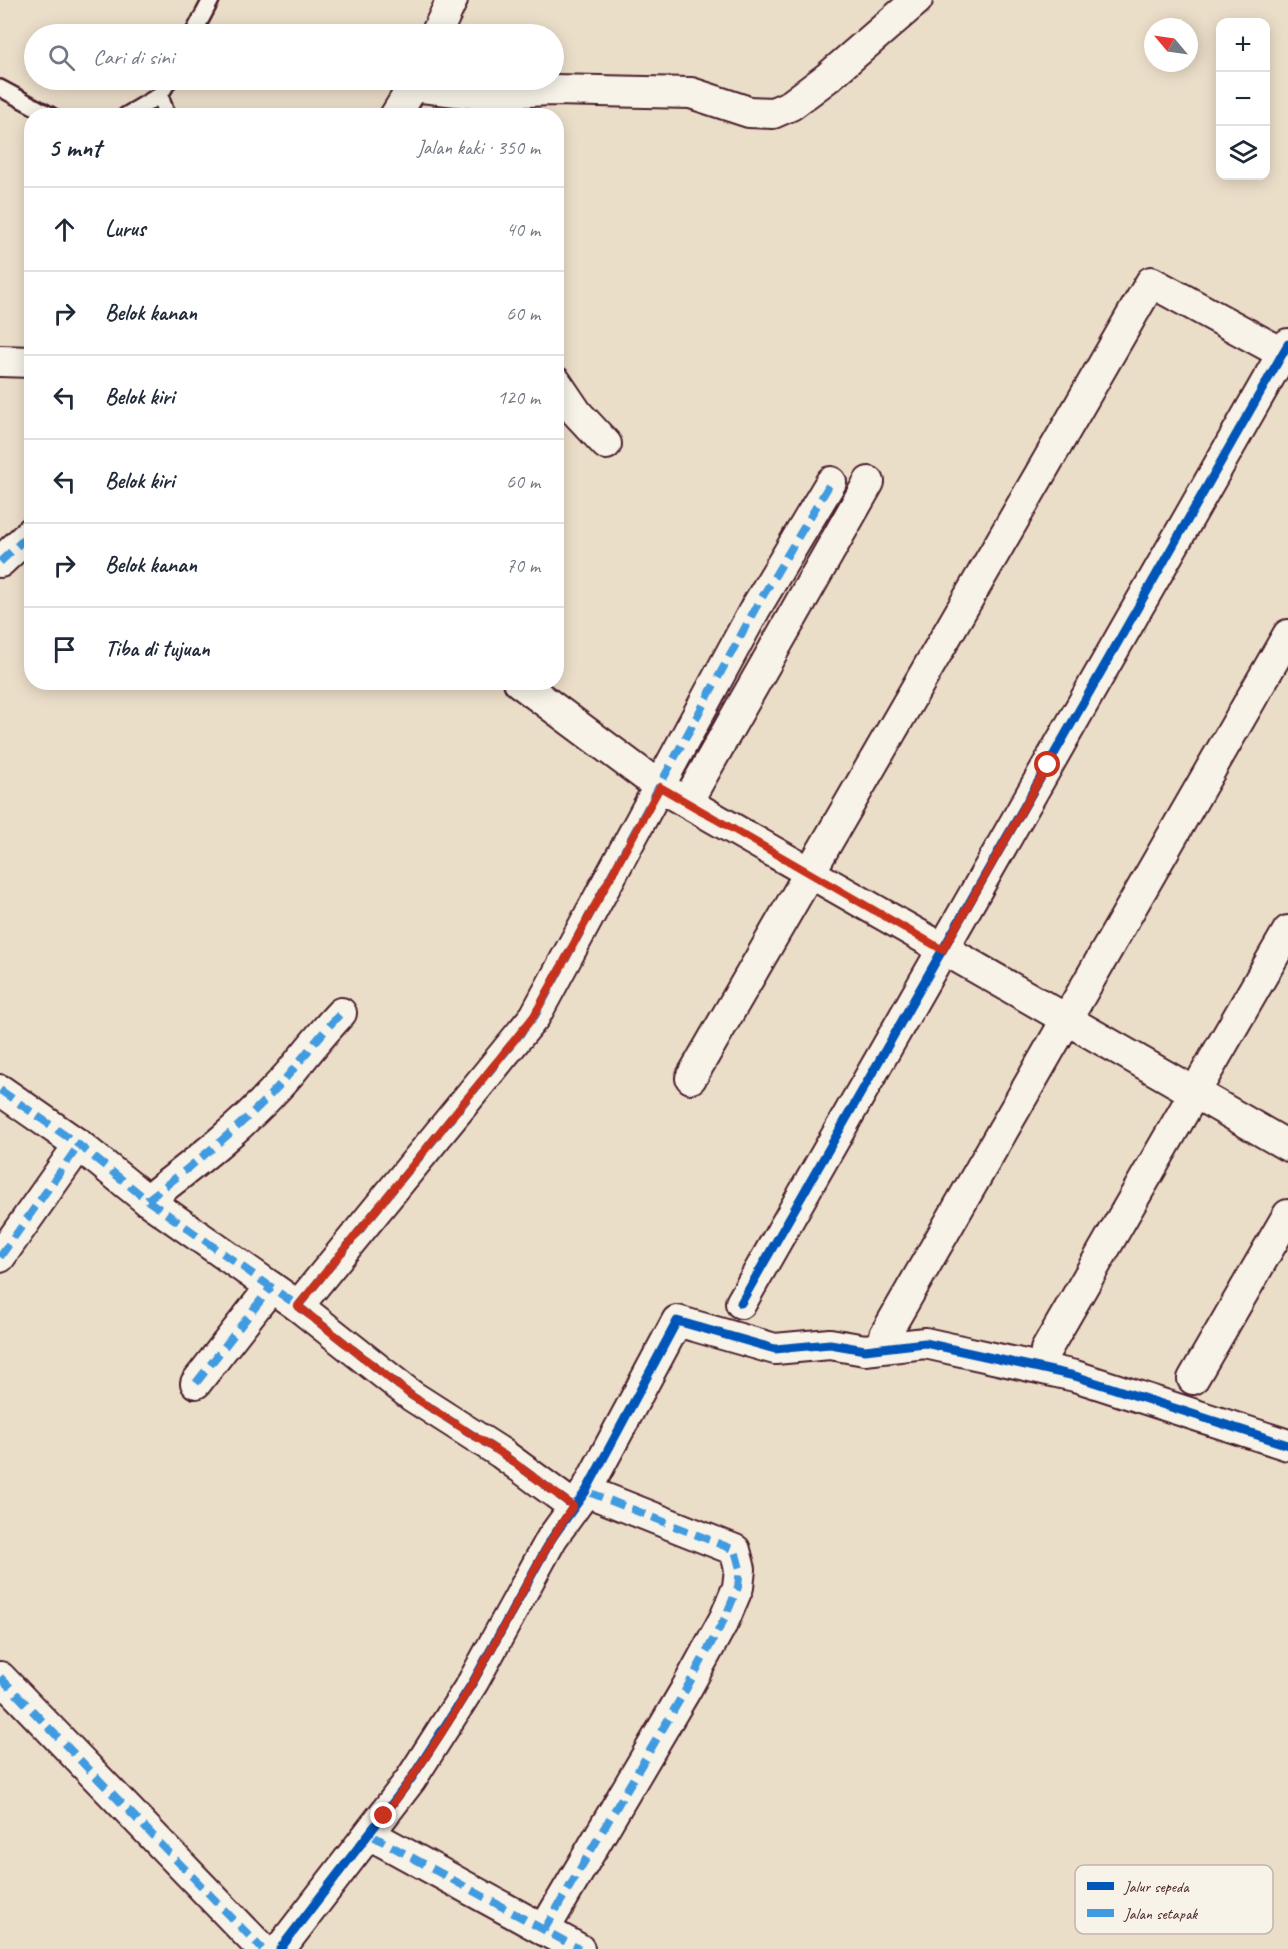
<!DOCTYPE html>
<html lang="id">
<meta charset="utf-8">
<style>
body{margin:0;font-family:Caveat,sans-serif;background:#f6f6f7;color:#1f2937}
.controls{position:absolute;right:18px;top:18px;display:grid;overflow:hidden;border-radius:12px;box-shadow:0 3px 15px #0003}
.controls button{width:54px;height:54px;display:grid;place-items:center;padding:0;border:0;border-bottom:2px solid #e0e1e3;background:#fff;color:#1f2937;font:30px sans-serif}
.compass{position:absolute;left:1144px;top:18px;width:54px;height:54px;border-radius:50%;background:#fff;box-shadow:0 3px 15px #0003;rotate:299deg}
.stop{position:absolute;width:18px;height:18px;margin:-14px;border:4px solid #c8321e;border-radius:50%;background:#fff}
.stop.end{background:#c8321e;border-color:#fff;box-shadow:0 2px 6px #0008}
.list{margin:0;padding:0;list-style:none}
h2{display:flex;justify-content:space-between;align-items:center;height:78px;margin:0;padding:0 24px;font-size:26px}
h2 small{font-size:20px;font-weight:400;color:#747a83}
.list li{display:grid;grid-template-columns:39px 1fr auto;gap:18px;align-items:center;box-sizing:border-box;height:84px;padding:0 24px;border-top:2px solid #e0e1e3}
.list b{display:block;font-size:22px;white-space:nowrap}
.list em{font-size:20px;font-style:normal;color:#747a83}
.icon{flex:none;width:33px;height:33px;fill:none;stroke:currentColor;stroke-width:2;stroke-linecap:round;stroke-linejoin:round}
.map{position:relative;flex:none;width:1288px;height:1949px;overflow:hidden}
.search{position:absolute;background:#fff;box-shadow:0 3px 15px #0003;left:24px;top:24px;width:540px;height:66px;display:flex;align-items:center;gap:15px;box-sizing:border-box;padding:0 21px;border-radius:33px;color:#747a83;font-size:22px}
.panel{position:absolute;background:#fff;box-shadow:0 3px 15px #0003;left:24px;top:108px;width:540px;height:582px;border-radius:24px}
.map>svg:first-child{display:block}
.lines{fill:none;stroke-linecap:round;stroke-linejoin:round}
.lane-casing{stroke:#4a1f2b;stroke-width:20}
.street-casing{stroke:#4a1f2b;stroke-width:34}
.lane{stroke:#f7f3e8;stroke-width:15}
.street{stroke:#f7f3e8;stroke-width:30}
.quiet{stroke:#409be1;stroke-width:8;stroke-dasharray:15 8;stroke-linecap:butt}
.cycleway-casing{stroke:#f7f3e8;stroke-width:13}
.cycleway{stroke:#0057b8;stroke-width:9}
.route{stroke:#c8321e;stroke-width:8}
.key{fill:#f7f3e8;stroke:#c3b3af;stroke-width:1.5}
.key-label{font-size:16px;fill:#4a1f2b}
</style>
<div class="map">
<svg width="1288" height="1949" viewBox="0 0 1288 1949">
<rect width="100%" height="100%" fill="#ebdec9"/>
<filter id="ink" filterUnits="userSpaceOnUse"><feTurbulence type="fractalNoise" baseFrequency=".0167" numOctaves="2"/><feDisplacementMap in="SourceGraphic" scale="12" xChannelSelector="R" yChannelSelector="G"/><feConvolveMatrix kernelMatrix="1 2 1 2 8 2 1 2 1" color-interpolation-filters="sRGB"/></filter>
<g filter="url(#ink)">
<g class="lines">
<g class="lane-casing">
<g id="lane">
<polyline points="193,34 211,0"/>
<polyline points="0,88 52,116"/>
<polyline points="125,116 160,95"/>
<polyline points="167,116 160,95 169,80"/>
</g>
</g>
<g class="street-casing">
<g id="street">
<polyline points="436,34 452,0"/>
<polyline points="413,86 474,93 554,90 691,93 749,112 773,113 791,105 827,78 917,0"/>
<polyline points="395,116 417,80"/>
<polyline points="0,361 32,362"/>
<polyline points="556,382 577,413 606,444"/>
<polyline points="0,562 32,532"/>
<polyline points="519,682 660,787 1288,1146"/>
<polyline points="687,802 869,482"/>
<polyline points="691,1078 1151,282 1282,353"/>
<polyline points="0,1090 79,1145 147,1200 298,1306 412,1396 501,1453 573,1506"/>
<path d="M147,1200c51,-39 102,-79 144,-128 16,-20 32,-40 50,-59"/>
<polyline points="0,1257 79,1145"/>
<polyline points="741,1303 1288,344"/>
<polyline points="298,1306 535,1016 755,609 831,482"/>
<polyline points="885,1335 1288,635"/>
<polyline points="1046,1350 1288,931"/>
<polyline points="1193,1379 1288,1215"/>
<polyline points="196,1383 271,1287"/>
<polyline points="0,1677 262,1949"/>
<polyline points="371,1835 579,1949"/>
<polyline points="544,1930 685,1691 725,1618 738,1587 740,1569 735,1550 586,1491"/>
<polyline points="280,1949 411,1779 473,1682 552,1538 586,1491 677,1321 775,1349 830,1344 865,1350 925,1343 1075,1376 1288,1445"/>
</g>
</g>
<use href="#lane" class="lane"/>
<use href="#street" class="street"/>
<g class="quiet">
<polyline points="0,562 32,532"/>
<polyline points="0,1090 79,1145 147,1200 298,1306 412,1396 501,1453 573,1506"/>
<path d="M147,1200c51,-39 102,-79 144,-128 16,-20 32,-40 50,-59"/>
<polyline points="0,1257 79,1145"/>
<polyline points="298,1306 535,1016 755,609 831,482"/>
<polyline points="196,1383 271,1287"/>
<polyline points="0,1677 262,1949"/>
<polyline points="371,1835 579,1949"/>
<polyline points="544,1930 685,1691 725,1618 738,1587 740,1569 735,1550 586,1491"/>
</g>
<g class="cycleway-casing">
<g id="cycleway">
<polyline points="741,1303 1288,344"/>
<polyline points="280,1949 411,1779 473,1682 552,1538 586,1491 677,1321 775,1349 830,1344 865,1350 925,1343 1075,1376 1288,1445"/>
</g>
</g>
<use href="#cycleway" class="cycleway"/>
</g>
</g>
<g class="lines" filter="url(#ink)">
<path class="route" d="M384,1816c32,-43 62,-88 89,-134 34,-58 62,-120 100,-176l-72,-53 -89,-57 -114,-90 236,-290 126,-229 283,163 105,-185"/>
</g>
<rect x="1075" y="1865" width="198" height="69" rx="9" class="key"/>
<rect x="1087" y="1882" width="27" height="8" fill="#0057b8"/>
<rect x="1087" y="1909" width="27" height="8" fill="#409be1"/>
<g class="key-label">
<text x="1124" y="1892">Jalur sepeda</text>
<text x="1124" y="1919">Jalan setapak</text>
</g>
</svg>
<div class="controls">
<button>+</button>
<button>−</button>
<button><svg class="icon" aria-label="layers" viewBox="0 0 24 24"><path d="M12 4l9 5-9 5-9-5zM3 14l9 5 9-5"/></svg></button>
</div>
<svg class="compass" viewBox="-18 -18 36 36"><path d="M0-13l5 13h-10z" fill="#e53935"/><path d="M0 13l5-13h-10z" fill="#747a83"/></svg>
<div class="stop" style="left:1048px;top:765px"></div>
<div class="stop end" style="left:384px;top:1816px"></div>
<div class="search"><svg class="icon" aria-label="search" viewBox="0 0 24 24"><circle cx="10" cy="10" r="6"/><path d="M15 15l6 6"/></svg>Cari di sini</div>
<section class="panel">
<h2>5 mnt<small>Jalan kaki · 350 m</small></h2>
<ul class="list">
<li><svg class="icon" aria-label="ahead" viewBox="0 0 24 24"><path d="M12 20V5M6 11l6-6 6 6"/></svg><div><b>Lurus</b></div><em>40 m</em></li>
<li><svg class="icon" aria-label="right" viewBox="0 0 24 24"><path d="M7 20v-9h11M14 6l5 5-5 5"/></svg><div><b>Belok kanan</b></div><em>60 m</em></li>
<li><svg class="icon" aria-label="left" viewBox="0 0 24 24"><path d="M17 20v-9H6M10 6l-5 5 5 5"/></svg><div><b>Belok kiri</b></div><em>120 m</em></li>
<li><svg class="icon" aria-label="left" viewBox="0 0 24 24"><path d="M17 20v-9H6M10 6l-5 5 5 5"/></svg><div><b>Belok kiri</b></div><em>60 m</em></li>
<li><svg class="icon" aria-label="right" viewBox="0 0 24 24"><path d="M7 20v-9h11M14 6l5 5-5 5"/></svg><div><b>Belok kanan</b></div><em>70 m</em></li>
<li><svg class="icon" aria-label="arrive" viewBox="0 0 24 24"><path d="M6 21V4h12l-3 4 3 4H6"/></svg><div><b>Tiba di tujuan</b></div></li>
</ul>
</section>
</div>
